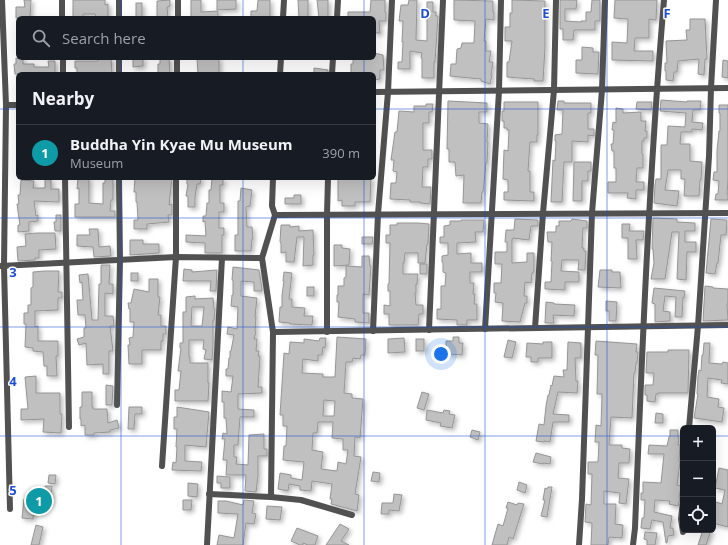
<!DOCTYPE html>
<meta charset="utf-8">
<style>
body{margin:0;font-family:"Open Sans",sans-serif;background:#242831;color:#f1f3f6}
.controls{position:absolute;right:12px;bottom:12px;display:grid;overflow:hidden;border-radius:6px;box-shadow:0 4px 16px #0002}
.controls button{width:36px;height:36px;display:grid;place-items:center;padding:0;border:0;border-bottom:1px solid #363941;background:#171b24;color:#f1f3f6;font:20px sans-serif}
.you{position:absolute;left:441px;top:354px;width:14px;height:14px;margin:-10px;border:3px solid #fff;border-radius:50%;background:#1a73e8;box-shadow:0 0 0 6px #1a73e833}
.badge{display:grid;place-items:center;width:26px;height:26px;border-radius:50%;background:#d93025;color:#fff;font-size:13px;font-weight:700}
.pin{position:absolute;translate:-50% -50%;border:2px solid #fff;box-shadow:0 1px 4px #0006}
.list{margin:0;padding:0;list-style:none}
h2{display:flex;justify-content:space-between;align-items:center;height:52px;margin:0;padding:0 16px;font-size:17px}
h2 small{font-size:13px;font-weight:400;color:#9ea1a6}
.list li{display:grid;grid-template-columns:26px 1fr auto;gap:12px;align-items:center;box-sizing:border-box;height:56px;padding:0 16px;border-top:1px solid #363941}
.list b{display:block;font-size:15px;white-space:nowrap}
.list p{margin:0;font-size:13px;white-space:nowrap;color:#9ea1a6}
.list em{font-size:13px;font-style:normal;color:#9ea1a6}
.icon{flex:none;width:22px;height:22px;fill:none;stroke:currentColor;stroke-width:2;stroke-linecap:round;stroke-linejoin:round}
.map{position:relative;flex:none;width:728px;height:545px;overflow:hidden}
.search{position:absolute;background:#171b24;box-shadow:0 4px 16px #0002;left:16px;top:16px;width:360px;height:44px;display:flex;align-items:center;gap:10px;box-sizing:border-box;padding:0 14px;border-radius:6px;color:#9ea1a6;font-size:15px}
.panel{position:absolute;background:#171b24;box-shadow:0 4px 16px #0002;left:16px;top:72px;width:360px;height:108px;border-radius:6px}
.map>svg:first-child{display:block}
.building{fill:#c0c0c0;stroke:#959595;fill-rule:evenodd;filter:url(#shadow)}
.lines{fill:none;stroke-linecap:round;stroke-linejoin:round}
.street{stroke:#515151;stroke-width:6}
.grid{fill:none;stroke:#1d4ed8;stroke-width:1;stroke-opacity:0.55}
.grid-label{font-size:13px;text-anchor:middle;font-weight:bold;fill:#1d4ed8;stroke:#fff;stroke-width:3;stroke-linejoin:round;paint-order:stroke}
</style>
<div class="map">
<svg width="728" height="545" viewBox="0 0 728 545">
<defs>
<filter id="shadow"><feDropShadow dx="2.5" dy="2.5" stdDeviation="2" flood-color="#0004"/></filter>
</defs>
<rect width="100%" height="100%" fill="#fff"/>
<g class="building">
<polygon points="24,0 31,0 30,18 16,18 16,7 25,7"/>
<polygon points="73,0 105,0 105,5 108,4 108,18 96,18 95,14 83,14 83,18 73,18"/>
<polygon points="170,0 170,6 167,7 168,18 157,18 157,1"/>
<polygon points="191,0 201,0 201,12 218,11 218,18 191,18"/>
<polygon points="217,0 236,0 236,9 217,10"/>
<polygon points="258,0 270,0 270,18 251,18 251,11 257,11"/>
<polygon points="298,0 308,0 308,18 299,18"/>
<polygon points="317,0 328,0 328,18 319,18"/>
<polygon points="371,0 385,0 385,12 386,12 386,21 379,21 380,33 374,33 374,18 348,18 348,12 370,12"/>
<polygon points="409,0 417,0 416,40 427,41 427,2 433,2 433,12 436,12 436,16 438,16 435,62 434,62 434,78 422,78 422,58 421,58 422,53 410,51 410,69 398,69 398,62 402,62 403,42 402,42 403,21 399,21 401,5 408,5"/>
<polygon points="454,0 493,1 493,12 494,12 494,20 486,19 484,41 486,41 486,51 491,51 489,62 493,62 491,75 492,75 490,84 481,81 481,79 470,78 450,76 451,64 456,64 457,49 461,48 462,43 474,43 475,21 454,20"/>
<polygon points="512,0 545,1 545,47 543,81 534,81 534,79 507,77 507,62 509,62 512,41 505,41 505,27 510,27 510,13 512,13"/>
<polygon points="560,0 577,0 576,9 565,9 565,21 581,22 581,21 586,21 586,12 591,12 592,0 600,0 600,21 595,21 595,30 574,30 573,40 563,40 563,29 560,29"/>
<polygon points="615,0 657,0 656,20 649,19 649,38 635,38 634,51 653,51 653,61 612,60 612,42 627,43 628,19 614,18"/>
<rect x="136" y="3" width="6" height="15"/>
<polygon points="690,19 705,19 707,59 705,59 704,75 698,74 699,59 678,61 677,72 674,72 673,81 666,80 666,71 665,71 665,63 667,63 666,41 687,40 686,30 690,30"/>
<polygon points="582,47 593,48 593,52 599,52 598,74 576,73 576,60 582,60"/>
<polygon points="374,53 383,55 384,70 380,70 380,79 374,80 374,74 351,74 351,64 353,64 353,58 374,58"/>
<polygon points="16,58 23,58 23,64 34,64 34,67 49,67 48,61 55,61 55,74 35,73 35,74 15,74 14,64 16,64"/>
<polygon points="98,58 111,58 112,73 77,74 77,68 75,68 75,61 98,61"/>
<polygon points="133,58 143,58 143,66 133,67"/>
<polygon points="160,58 169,58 170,74 158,74 158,64 160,64"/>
<polygon points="197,58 219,58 219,74 198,74"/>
<polygon points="723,60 728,61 728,78 722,77"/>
<polygon points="314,68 328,70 328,74 314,74"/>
<polygon points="661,100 687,102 687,101 701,101 700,110 693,110 692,121 692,122 703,123 702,130 692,129 692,132 681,132 680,144 690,144 690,161 702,162 701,180 700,180 699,196 684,196 685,179 681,179 681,170 668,170 665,190 679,191 677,206 654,203 655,185 656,179 661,179 661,145 667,145 668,126 685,127 686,113 660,111"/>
<polygon points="448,101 487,103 487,112 479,112 479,123 488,124 487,142 488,142 487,163 486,163 483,192 482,192 481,203 463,203 464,175 456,176 455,162 449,162 449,149 447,149"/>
<polygon points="558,101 564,101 564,103 591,103 591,113 588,113 588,129 594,129 594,136 588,135 588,142 572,141 572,162 564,162 562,202 551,202 553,160 555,161 556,141 555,141 555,135 562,134 563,110 557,110"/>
<polygon points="504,102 538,102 538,135 537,135 537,142 530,142 528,171 530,171 530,192 534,192 534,201 504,200 504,192 508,192 508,180 503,179 504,150 508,151 509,130 507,130 507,128 504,128 504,121 502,121 502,111 504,111"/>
<polygon points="637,102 652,102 651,110 636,109"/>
<polygon points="426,104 433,104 432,112 429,112 429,123 423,123 423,150 432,150 432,159 428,159 428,167 423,167 422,187 431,187 430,204 420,203 420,202 410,202 410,200 390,199 391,183 396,183 397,172 393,171 394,160 391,160 395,132 397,132 399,111 414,112 414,106 426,106"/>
<polygon points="719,105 728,105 728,180 727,194 728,194 728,200 715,200 716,194 718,194 719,181 713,180 714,172 717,172 717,151 719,131 720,131 720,113 719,113"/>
<polygon points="616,108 623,109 623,113 641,112 641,121 646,121 645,131 647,131 647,138 644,138 644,141 642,141 642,154 643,154 643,168 637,168 636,182 644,182 644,190 636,190 636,199 627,198 628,193 608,193 608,182 616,182 616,168 614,168 614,151 612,151 611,144 613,144 614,130 612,130 613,122 616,123"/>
<polygon points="574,162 591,162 591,171 588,171 588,181 582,181 582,201 573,201"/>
<polygon points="78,178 89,178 89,203 103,204 103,183 105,183 105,178 113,178 113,200 111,200 110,211 115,211 115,217 75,217 75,204 79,204 79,188 77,189"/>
<polygon points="135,178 172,178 169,205 172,204 172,215 168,215 169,222 147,224 147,229 134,229 134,220 138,220 137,202 136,202 136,192 134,192"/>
<polygon points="187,178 201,178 200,184 197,184 195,197 195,207 188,207 188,196 186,196 188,184 187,184"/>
<polygon points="212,178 223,179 223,185 220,185 220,203 224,203 224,212 219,212 219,228 224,228 224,235 222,235 222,253 205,253 205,243 186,242 186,235 206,236 205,221 203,222 203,216 206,216 207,203 209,203 209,190 211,190"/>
<polygon points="338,178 371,178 370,202 355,202 355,206 342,206 342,200 338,201"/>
<polygon points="45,179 51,180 51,189 59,189 59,202 34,201 36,216 38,215 38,221 29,222 29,231 18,232 18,225 20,225 17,204 19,204 18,195 20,195 21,180 34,181 33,188 45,188"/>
<polygon points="241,188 252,190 250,206 246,207 247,227 252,227 253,239 252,239 251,251 235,251 235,235 238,235 238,201 240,201"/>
<polygon points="294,195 301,195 301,204 285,204 285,198 294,198"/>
<polygon points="56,215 61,215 61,231 55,231 54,222 56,222"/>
<polygon points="653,218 677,219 677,222 695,223 695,231 685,231 685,242 696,242 696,252 687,252 686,280 677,279 679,232 672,232 665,279 651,279 654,263 653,249 652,249"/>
<polygon points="515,219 538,220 538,226 531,226 529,240 513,238 512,240 512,263 527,262 527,253 534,253 534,272 532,273 531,283 525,282 524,296 527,296 527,303 525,303 520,322 502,321 503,303 495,302 496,293 494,293 494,283 501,283 502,264 495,264 495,252 507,252 507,242 505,242 506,230 514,230"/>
<polygon points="572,219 587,221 587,228 583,228 582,248 584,248 584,251 586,251 585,270 578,270 579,260 562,260 561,271 579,272 579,282 565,282 565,290 545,289 545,282 551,282 552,261 551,261 552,242 548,242 547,232 556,232 556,226 559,226 559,221 571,221"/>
<polygon points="711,219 727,220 726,235 721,235 718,263 717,263 715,274 706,273"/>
<polygon points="461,220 484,220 483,232 475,232 476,242 457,243 457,254 471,253 471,263 482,263 482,272 470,272 470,283 474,283 473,294 475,294 474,304 477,304 477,320 467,320 467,325 457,325 457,320 437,319 437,309 441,309 441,286 445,286 446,273 443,272 443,262 442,262 442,256 448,255 448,243 440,243 440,237 444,237 444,226 450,225 450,221 461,221"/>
<polygon points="397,223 418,223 429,224 428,244 427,244 425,263 418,263 418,253 405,253 404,263 403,263 403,274 418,274 417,284 416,284 416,293 415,293 416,305 423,305 423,314 419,314 418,325 389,325 389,314 384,314 384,305 390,306 390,291 388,291 388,284 389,284 390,243 386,243 386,235 390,235 390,225 397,225"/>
<polygon points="622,224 630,224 629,231 644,231 643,240 636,240 637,259 628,259 628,238 622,238"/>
<polygon points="281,225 290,225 290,227 299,226 299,231 313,230 314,255 313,255 313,265 303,266 304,237 297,237 294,262 286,262 286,252 281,253 281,243 280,242"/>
<polygon points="89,229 98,229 99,247 110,246 111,256 94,257 93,247 77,246 77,235 90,235"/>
<polygon points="37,233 55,233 56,249 39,250 39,258 35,258 35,260 18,261 17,247 26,246 25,234"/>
<polygon points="362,237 373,237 372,244 362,244"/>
<polygon points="130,240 143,240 143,244 159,244 159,253 130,255"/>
<polygon points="334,245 342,245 342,248 350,249 349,265 334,266"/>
<polygon points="362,256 369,256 370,266 371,266 369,295 363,294 363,313 369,313 369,323 355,322 355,319 338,317 339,302 337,302 337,295 338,295 338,286 344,286 344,278 346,277 346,266 362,267"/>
<rect x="420" y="264" width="7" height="10"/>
<polygon points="101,265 110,265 109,284 113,284 113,294 105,293 105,316 113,316 114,326 110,326 113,351 109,351 109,374 103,374 103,364 87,365 86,343 79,345 77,339 84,337 84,328 86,328 85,315 78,315 77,300 83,300 82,282 80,283 79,275 88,274 92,320 98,320 99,284 101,284"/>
<polygon points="233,267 259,270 262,289 262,291 254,291 254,282 241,281 241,296 257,298 255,317 256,317 255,331 256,332 254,339 257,339 256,351 259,351 258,356 260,356 258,387 262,387 262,393 238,394 238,409 254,410 254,417 240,417 238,445 234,445 234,457 237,457 236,464 248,465 249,435 264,434 264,449 267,449 267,456 258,456 258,476 256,492 245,491 246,475 226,475 227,460 223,460 225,439 222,439 223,433 227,434 226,418 224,418 224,402 222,402 222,391 231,392 233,376 226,376 226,369 228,369 229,358 230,358 230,351 231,351 234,335 227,334 228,327 237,329 238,307 231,306 232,295 233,295 233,280 232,280"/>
<polygon points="184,269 192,270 192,272 217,270 216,291 210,291 211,281 183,281"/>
<polygon points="600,270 612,270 612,272 620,272 621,288 598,287"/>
<polygon points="45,271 59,271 58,292 62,292 62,298 58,298 58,310 35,311 35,327 38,326 38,341 58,341 58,356 56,356 57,376 47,376 47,366 44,366 43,352 33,351 33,348 25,347 26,324 24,324 24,313 28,313 28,305 31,305 31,288 33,287 33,272"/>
<polygon points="284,272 292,273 289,299 292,299 292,307 305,308 304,316 313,316 312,325 290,324 290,323 279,322 280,307 282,307 282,295 284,281 283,281"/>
<rect x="131" y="273" width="7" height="8"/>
<polygon points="149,279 158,279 158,297 160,297 158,315 161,315 161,326 166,326 166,334 163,334 163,341 161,341 161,350 142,350 142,364 129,364 128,345 130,345 129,338 133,337 134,322 130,322 130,309 129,309 128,303 131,303 134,289 149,292"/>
<polygon points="705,286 713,287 713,288 728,289 728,304 727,304 728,320 703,321"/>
<rect x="307" y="287" width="7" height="9"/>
<polygon points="654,288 685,291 684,298 683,297 682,317 675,317 676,297 665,296 663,311 670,312 670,321 655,322 655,304 652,303"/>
<path d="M195,296v3l18,-1 1,11h1l-1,11h-1v24l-1,16 -8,-1 2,-9 -3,-1 1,-9h-15v17h1v6h18v20h1l-1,18h-33v-11h4l2,-19h-3l3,-23h-1v-5h3v-31h3v-15zM192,307h12l-2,19h-11z"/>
<polygon points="606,301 617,302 616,321 609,321 609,311 606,311"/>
<polygon points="546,302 554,303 554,304 575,305 574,316 553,315 554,323 545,323"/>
<path d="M337,337l29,2 -1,16h-4l-1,4 -7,-1 -1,4h-6l-1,16 -1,15 8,1v4l11,1 -3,39 -5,-1 -1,19 7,1 -6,37 4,1 -2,16 -26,-7 1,-5h-2l2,-15 -20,-3 -1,10 -11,-1v-4l-11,-2 -1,7 -10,-2 2,-16 11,2v3l11,2 2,-18 -21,-2 1,-14h2l1,-20h-4v-11h-3l4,-62 5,1 1,-12 14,1v-4l15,2 1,-3h6l-1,10 -2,-1 -1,8h-4v6l-15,-2 -1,14 21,1v3h12zM324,400l11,1 -1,15h-11zM318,422h15l-1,16 11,1v11h5l-2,14 -8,-2 -1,9 -16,-2 2,-17 -11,-2 1,-17h4z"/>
<polygon points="453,337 459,337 459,343 463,343 462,355 439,353 439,346 446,346 446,341 453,341"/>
<polygon points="404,338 405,352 388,353 388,339"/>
<rect x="416" y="339" width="8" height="12"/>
<polygon points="508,340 516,342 512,358 504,357"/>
<polygon points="596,341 637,344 636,352 638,352 637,363 636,363 635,373 634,373 632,418 611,417 609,445 622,445 622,448 630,449 629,463 619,463 618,478 629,479 626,504 619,503 620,493 604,491 604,504 616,504 615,524 623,525 622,538 609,537 608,545 591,545 592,523 585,522 586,504 591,505 592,474 588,474 588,462 598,462 599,442 595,442 596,425 601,426 602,394 597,394 598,355 595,355"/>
<polygon points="543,342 552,342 552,358 538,358 538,362 531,362 531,357 526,357 527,343 543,344"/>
<polygon points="568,342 581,343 581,358 575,358 576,381 578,381 577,393 558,392 553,414 569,415 569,422 553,422 550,442 544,441 544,442 536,441 539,424 544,425 546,406 548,395 549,395 551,385 552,386 554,376 564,377 563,370 567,370"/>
<polygon points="704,343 710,343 709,363 722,364 723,362 728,363 728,384 721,383 722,380 708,378 707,397 719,399 718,407 724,408 722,422 694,418 698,394 697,394 698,376 699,370 701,371 702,355 703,355"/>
<polygon points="668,350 689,350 688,393 658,393 658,394 656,394 655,402 647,401 647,395 645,395 645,385 653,385 654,373 646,373 647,352 668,352"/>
<polygon points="36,376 36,393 60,393 60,414 62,414 61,433 43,432 44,419 21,420 21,409 28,409 25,377"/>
<polygon points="106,385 113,386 112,405 106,405"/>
<polygon points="82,392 92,392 92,407 93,407 93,409 107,409 108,423 117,420 119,428 110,430 110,432 94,433 94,435 85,435 85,425 81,426 81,419 80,419 80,407 82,407"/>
<polygon points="422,392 429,394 424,410 417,408"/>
<polygon points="129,407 142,407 142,414 135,414 134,429 128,429"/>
<polygon points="177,407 209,412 206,447 185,445 185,461 202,462 201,471 172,470 173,462 176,463 177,447 176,447 177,429 174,429 174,417 177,417"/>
<polygon points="427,410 443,413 444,410 450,411 449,414 455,415 452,428 440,426 441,423 426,420"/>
<polygon points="656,413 663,414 663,423 655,423"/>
<polygon points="472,430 480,432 478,440 470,437"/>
<polygon points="670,430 678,430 678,438 679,438 678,445 680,445 679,461 680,462 677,485 681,486 679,498 680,498 678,506 669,504 670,501 655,500 654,512 672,516 670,528 673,528 674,535 668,536 667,543 666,543 663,522 652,520 650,529 641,528 642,518 644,518 645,500 641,500 641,493 643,493 643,482 661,483 664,454 648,454 649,445 667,446 669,437 670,437"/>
<polygon points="536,453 551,457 550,464 543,463 543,464 533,462"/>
<polygon points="719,468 728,470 728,527 713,523 713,501 722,504 725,490 715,488"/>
<polygon points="373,472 380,473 379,482 371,481"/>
<polygon points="49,475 56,475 55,484 48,483"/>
<polygon points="217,476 230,477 230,488 221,488 221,483 217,483"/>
<polygon points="519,482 527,485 525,493 517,490"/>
<polygon points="188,483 198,484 197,497 188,496"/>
<polygon points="45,486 52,486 51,502 44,502"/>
<polygon points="548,487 552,487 547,517 541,516 545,500 543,500 545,488 547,489"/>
<polygon points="394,494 402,495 399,511 389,510 389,514 381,514 382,503 393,503"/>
<polygon points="24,499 35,500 33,519 22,518"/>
<polygon points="183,500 192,500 191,510 183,510"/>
<polygon points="244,500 254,501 252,513 256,514 254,524 246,523 243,545 217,545 219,535 234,538 238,514 218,513 218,501 226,501 243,505"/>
<polygon points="508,502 517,505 518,503 524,504 513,539 509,537 507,545 492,545 498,524 503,526 508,508 506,508"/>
<polygon points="267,506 282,507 280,520 266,519"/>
<polygon points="340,524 349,529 341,541 349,545 326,545"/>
<polygon points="36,525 43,527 39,545 31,545"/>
<polygon points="297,528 318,536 315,545 308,545 303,543 303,545 300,545 291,541"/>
<polygon points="703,530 711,530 706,545 698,545"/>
<polygon points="645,532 657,533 655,545 647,545 647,540 644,539"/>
</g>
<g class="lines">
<g class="street">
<polyline points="2,0 6,105 4,266 10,509"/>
<polyline points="62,0 62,18"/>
<polyline points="119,0 119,18"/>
<polyline points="178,18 178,0"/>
<polyline points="283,18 284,0"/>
<polyline points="337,18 338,0"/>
<polyline points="63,58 63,74"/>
<polyline points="119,58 119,74"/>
<polyline points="177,74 177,58"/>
<polyline points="280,74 281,58"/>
<polyline points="332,74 333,58"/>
<polyline points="374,92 728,88"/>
<polyline points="6,105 18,105"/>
<polyline points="65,178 69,427"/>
<polyline points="275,215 728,213"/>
<polyline points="0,266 176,257 262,258"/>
<polyline points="535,328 543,213 554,90 556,0"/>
<polyline points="485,329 499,91 501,0"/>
<polyline points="429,330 443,0"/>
<polyline points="373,331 378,214 388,92 392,0"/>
<polyline points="273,332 728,325"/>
<polyline points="327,332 327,214 328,178"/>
<polyline points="117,405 120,260 119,178"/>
<polyline points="689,428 698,326 709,156 711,88 716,0"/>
<polyline points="162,466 176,257 176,178"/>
<polyline points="209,494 271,497 301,500 352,515"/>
<polyline points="271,497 273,332 262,258 275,215 272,206 273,178"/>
<polyline points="683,501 681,519 683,532"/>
<polyline points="207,545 222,258"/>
<polyline points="579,545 582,499 592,213 602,90 605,0"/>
<path d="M633,545l2,-17c7,-176 14,-352 29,-528"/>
</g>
</g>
<path class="grid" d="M121,0v18M243,0v18M364,0v18M485,0v545M607,0v545M121,58v16M243,58v16M364,58v16M0,109h18M374,109h354M121,178v367M243,178v367M364,178v367M0,218h728M0,327h728M0,436h683M713,436h15"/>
<g class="grid-label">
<text x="425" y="18">D</text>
<text x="546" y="18">E</text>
<text x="667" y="18">F</text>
<text x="13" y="277">3</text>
<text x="13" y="386">4</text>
<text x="13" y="495">5</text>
</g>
</svg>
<div class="controls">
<button>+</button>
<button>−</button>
<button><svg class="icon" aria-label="locate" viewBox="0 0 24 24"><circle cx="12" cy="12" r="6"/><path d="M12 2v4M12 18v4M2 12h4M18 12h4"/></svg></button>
</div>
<div class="you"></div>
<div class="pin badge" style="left:39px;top:501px;background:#0f9aa8">1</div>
<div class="search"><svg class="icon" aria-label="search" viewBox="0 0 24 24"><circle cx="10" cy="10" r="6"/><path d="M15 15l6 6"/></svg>Search here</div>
<section class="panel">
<h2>Nearby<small></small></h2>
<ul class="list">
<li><span class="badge" style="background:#0f9aa8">1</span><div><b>Buddha Yin Kyae Mu Museum</b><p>Museum</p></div><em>390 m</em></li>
</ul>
</section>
</div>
